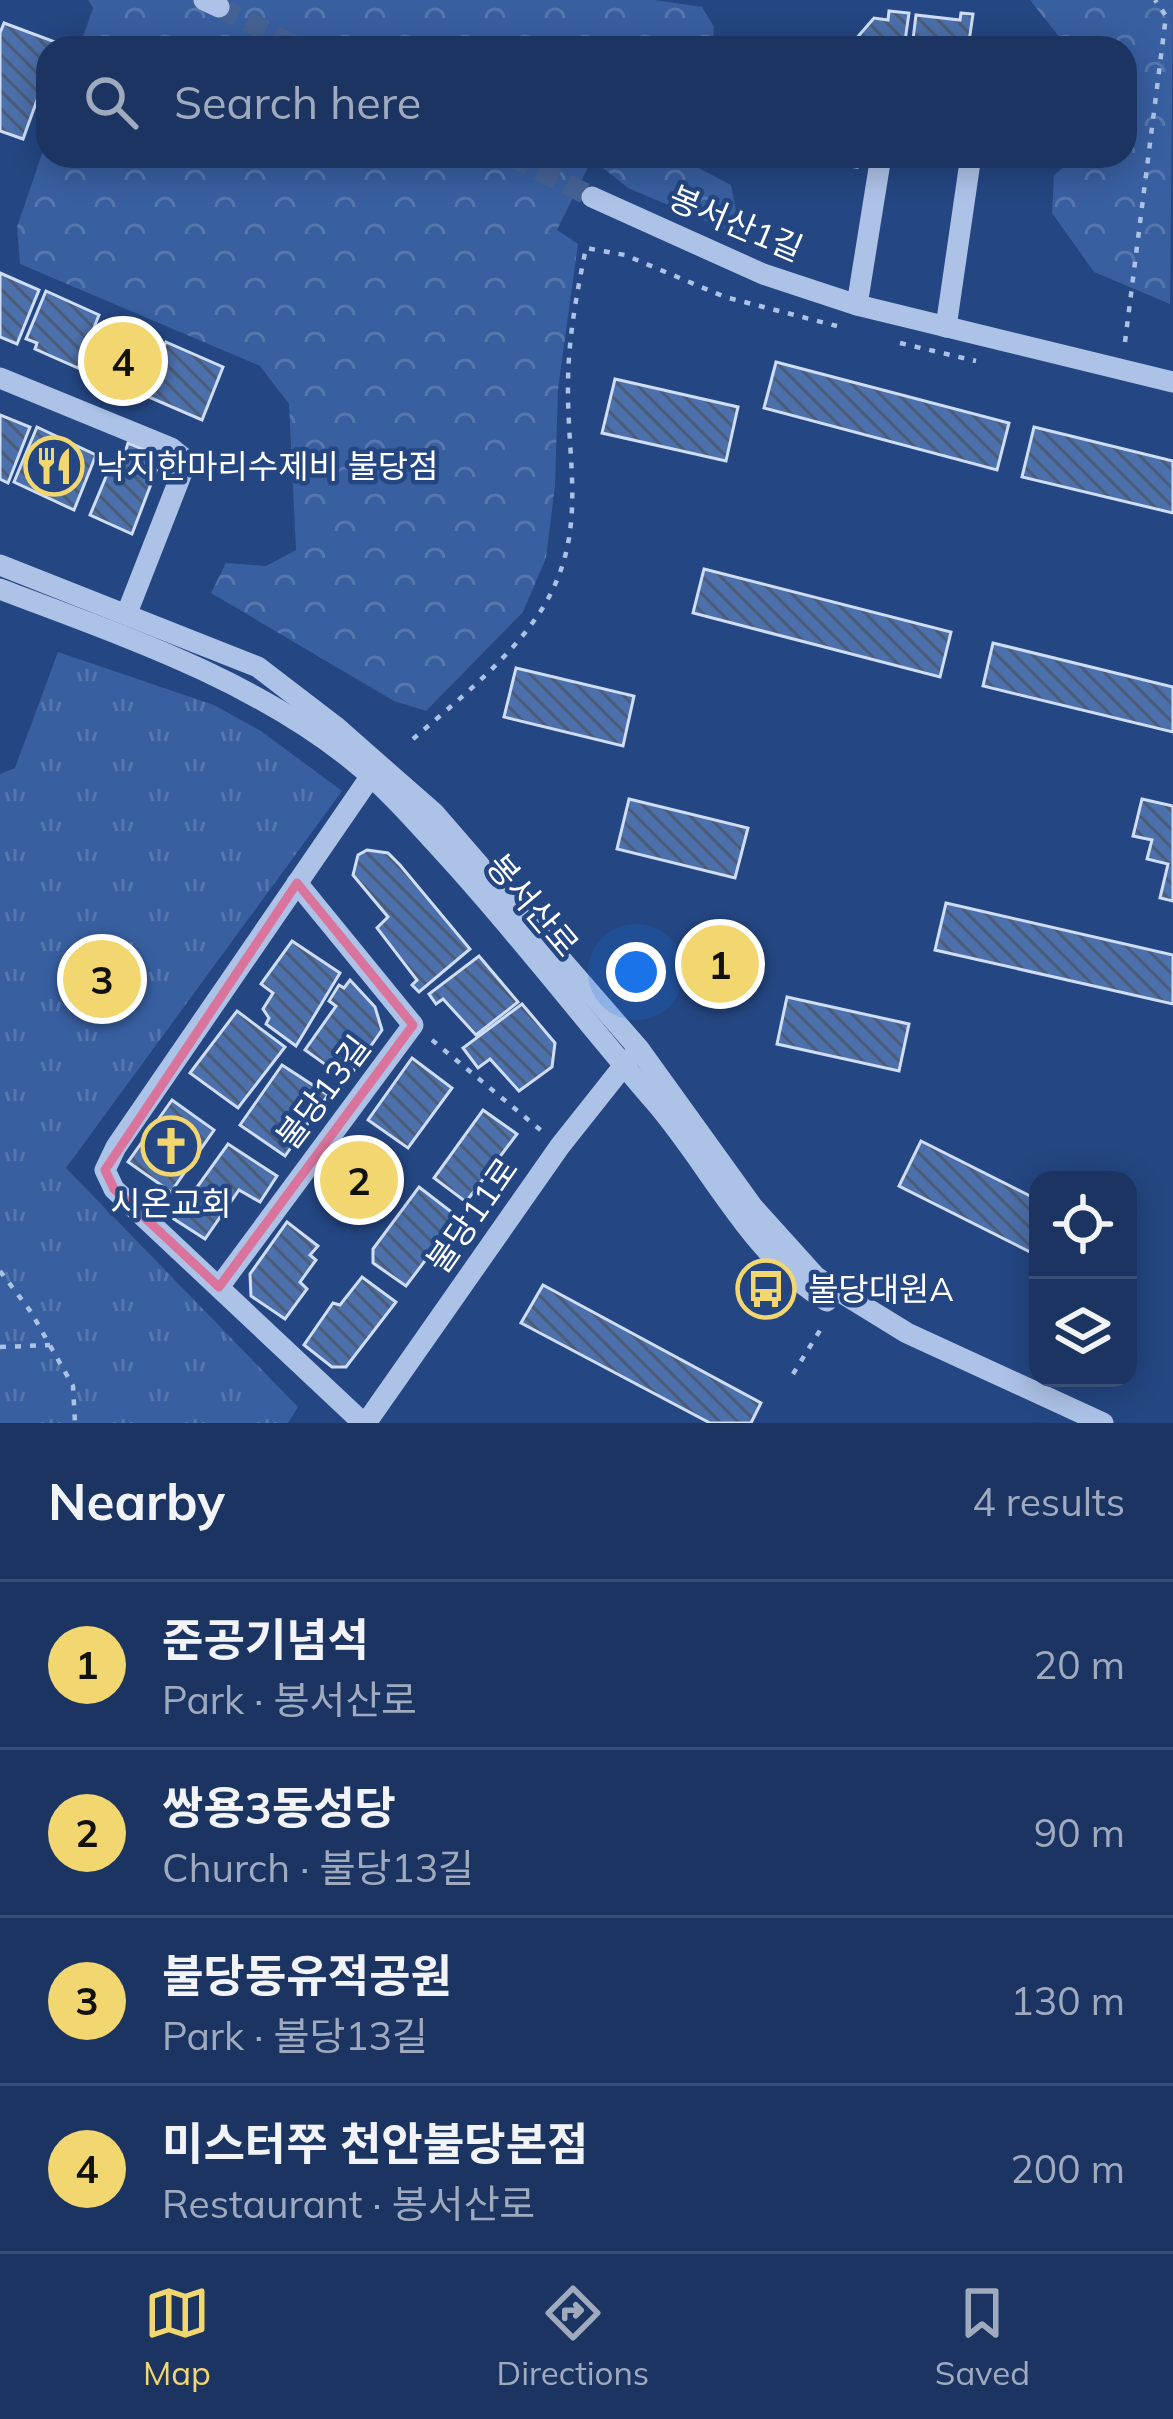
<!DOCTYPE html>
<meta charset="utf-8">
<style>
body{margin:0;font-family:Mulish,"Noto Sans KR",sans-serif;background:#283f6b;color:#f1f3f6}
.controls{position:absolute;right:36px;bottom:36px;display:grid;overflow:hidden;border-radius:24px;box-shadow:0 6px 30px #0003}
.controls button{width:108px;height:108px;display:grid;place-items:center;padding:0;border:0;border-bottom:3px solid #394f77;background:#1b3462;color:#f1f3f6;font:60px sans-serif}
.you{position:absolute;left:636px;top:972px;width:42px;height:42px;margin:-30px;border:9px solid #fff;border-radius:50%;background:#1a73e8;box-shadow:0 0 0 18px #1a73e833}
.badge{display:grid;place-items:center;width:78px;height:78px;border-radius:50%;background:#f2d66f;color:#111;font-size:39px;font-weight:700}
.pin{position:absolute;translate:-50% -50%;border:6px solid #fff;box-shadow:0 3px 12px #0006}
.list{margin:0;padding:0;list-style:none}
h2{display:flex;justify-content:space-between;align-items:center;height:156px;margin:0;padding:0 48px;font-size:51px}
h2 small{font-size:39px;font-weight:400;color:#a0aabe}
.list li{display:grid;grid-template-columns:78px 1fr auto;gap:36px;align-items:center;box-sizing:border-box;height:168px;padding:0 48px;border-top:3px solid #394f77}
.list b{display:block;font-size:45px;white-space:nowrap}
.list p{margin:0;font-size:39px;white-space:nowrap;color:#a0aabe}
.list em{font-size:39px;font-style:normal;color:#a0aabe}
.icon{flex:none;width:66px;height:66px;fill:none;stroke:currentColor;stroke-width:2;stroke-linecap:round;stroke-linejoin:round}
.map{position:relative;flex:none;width:1173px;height:1423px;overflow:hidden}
.search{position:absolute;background:#1b3462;box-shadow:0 6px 30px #0003;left:36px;right:36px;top:36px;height:132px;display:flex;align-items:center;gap:30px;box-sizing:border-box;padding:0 42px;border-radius:36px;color:#a0aabe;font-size:45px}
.sheet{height:828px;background:#1b3462}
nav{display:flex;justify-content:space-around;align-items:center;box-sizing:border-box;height:168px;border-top:3px solid #394f77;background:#1b3462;font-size:33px;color:#a0aabe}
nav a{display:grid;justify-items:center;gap:6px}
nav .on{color:#f2d66f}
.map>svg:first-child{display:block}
.forest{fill:url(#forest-crowns)}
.park{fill:url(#park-tufts)}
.building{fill:url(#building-back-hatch);stroke:#cfdef6;stroke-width:3}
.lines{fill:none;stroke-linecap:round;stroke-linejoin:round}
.minor-tunnel{stroke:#456295;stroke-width:21;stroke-dasharray:21 10;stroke-linecap:butt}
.path{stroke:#acc2e7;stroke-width:4.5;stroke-dasharray:6 9;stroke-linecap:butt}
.minor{stroke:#acc2e7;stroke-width:21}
.marked{fill:none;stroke:#da749d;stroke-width:9;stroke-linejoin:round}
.labels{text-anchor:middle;stroke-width:9;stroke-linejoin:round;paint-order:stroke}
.street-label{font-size:33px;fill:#fff;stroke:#244682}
.poi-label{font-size:33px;fill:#fff;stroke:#244682;text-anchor:start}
</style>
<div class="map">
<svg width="1173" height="1423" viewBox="0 0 1173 1423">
<defs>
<pattern id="forest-crowns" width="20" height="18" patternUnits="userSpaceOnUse" patternTransform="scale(3)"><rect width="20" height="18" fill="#385fa0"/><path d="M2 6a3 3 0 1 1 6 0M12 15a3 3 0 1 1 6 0" fill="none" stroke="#5677ae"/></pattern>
<pattern id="park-tufts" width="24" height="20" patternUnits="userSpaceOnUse" patternTransform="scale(3)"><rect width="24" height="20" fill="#385fa0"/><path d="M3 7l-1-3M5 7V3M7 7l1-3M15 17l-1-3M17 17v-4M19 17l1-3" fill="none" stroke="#5677ae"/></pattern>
<pattern id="building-back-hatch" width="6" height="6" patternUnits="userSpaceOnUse" patternTransform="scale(3)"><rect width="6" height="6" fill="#4c70ab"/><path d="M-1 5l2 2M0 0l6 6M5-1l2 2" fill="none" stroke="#4c5c77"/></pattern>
</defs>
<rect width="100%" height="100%" fill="#244682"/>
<g class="forest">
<polygon points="88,0 655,0 702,7 714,27 712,48 79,48 93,8"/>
<polygon points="1030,0 1173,0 1170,304 1094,272 1052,213 1054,175 1078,156 1125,156 1125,48 1068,48"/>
<polygon points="48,136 48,156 676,156 731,185 741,236 628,188 592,159 557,230 578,244 558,389 555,486 546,558 523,612 426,711 394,701 211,593 226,563 266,566 296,550 289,404 260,366 20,264 17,227"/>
</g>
<polygon class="park" points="58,652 214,705 261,731 342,791 66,1168 298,1407 288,1423 0,1423 0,774 15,768"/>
<g class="building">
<polygon points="889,11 909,13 904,48 848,48 874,18 888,20"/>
<polygon points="961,13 973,14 968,48 912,48 916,15 960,20"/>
<polygon points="4,23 58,43 56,48 48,48 48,70 23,139 0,131 0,33"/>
<polygon points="805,156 858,156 857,167 805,161"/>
<polygon points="0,273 39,290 17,344 0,337"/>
<polygon points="46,291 99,315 78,368 35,349 37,343 26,339"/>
<polygon points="104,322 160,345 139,395 83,372"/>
<polygon points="166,342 223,367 202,420 144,395"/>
<polygon points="776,362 1009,423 997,470 764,408"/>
<polygon points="615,379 738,407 726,461 602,433"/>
<polygon points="0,415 30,427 8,483 0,479"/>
<polygon points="37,427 96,455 74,510 14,482"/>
<polygon points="1034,427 1173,461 1173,513 1022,477"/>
<polygon points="128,443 155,454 159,463 132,534 90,515 108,472 118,475"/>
<polygon points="704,569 951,632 940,677 693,613"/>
<polygon points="993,643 1173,687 1173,732 983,686"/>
<polygon points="516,668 634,696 623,746 504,717"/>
<polygon points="629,799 748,828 735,878 617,849"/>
<polygon points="1142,799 1173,806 1173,901 1160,898 1168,864 1147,859 1152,840 1133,836"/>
<polygon points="367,850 388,853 400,865 470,949 419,992 412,985 417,980 377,928 388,917 353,875 358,855"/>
<polygon points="946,903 1173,955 1173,1004 935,950"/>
<polygon points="292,941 340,973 296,1046 266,1024 269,1018 263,1009 273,993 261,984"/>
<polygon points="479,956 518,1002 476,1035 443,999 436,1004 429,994"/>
<polygon points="350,980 375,1007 382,1030 347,1080 305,1050 336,1006 329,1001 339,985 344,988"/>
<polygon points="787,997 909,1024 899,1071 777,1044"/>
<polygon points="522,1004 555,1043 552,1067 519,1091 490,1059 478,1068 463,1048"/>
<polygon points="237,1011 285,1047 238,1108 190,1073"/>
<polygon points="412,1058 452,1088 408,1148 368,1120"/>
<polygon points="282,1065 328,1095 285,1156 240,1125"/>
<polygon points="172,1100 214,1130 171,1192 128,1162"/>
<polygon points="483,1110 517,1134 466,1202 434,1178"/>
<polygon points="354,1139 394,1168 356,1221 323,1198 334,1182 330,1178 341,1162 338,1159"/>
<polygon points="921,1141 1038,1200 1038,1256 899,1186"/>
<polygon points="228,1144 277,1176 260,1202 239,1190 205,1239 174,1219"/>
<polygon points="419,1187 458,1217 406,1286 373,1263 373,1249"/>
<polygon points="287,1222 318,1246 310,1255 316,1260 300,1282 307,1289 285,1319 251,1296 250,1274"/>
<polygon points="362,1277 396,1302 346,1367 332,1367 304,1345 333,1303 340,1305"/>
<polygon points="543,1285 761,1403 751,1423 710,1423 521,1323"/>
</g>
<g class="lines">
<g class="minor-tunnel">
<polyline points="219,7 299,48"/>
<polyline points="511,156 592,197"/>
</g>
<g class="path">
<polyline points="1125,342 1166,16 1155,0"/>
<polyline points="900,343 976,361"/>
<path d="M413,739c44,-38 98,-81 129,-130 47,-75 25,-144 26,-224 0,-46 9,-93 18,-137l39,7 100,42 112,29"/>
<polyline points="432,1040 543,1132"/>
<polyline points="0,1271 31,1312 73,1386 75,1423"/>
<polyline points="0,1347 50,1345"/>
<polyline points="793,1374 822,1327"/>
</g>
<g class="minor">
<polyline points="204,0 219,7"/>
<polyline points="592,197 763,274 857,305 1173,382"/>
<polyline points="857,305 881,156"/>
<polyline points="946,327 970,162 966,156"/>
<polyline points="0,378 171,448 182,457 183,470 127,613"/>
<polyline points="0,565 258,667 335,726 434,813 639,1049 752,1206 816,1277 907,1333 1103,1423"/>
<path d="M0,589c120,46 250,89 352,171 35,28 66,64 97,98 72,79 136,163 206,244 57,66 96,154 172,199"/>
<polyline points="219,1287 413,1025 297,883"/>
<polyline points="363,1423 114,1189 105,1170 116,1147 375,770"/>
<polyline points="366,1423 560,1146 629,1059"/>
</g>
</g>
<path class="marked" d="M297,883l116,142 -194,262 -105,-98 -9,-19z"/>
<defs>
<g id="restaurant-ring" transform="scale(3)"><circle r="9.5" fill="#244682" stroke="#f2d66f" stroke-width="1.5"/><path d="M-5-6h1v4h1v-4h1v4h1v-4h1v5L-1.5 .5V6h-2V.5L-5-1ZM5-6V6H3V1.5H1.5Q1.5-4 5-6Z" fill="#f2d66f"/></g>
<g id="church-ring" transform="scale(3)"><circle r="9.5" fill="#244682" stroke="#f2d66f" stroke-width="1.5"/><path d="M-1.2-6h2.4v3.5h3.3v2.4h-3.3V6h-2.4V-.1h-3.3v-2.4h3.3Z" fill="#f2d66f"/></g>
<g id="bus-ring" transform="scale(3)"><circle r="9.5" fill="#244682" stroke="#f2d66f" stroke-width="1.5"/><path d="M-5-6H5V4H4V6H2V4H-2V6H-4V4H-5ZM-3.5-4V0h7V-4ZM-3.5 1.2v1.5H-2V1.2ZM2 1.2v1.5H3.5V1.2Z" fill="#f2d66f"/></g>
</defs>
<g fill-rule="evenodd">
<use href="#restaurant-ring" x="54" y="466"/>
<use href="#church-ring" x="171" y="1146"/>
<use href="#bus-ring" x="766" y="1289"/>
</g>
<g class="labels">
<g class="street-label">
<text transform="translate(736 223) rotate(23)" y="12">봉서산1길</text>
<text transform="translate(533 905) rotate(50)" y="12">봉서산로</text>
<text transform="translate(323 1092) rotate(-53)" y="12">불당13길</text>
<text transform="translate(472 1215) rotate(-55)" y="12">불당11로</text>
</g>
<g class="poi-label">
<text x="96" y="478">낙지한마리수제비 불당점</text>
<text x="171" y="1215" text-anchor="middle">시온교회</text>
<text x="808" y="1301">불당대원A</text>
</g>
</g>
</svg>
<div class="controls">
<button><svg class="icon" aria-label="locate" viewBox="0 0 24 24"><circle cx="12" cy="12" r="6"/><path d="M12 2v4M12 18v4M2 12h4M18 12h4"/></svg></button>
<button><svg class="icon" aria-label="layers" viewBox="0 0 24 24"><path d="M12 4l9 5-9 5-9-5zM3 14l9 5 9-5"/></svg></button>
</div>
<div class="you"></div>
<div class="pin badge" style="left:720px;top:964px">1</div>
<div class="pin badge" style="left:359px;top:1180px">2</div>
<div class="pin badge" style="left:102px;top:979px">3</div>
<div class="pin badge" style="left:123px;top:361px">4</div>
<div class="search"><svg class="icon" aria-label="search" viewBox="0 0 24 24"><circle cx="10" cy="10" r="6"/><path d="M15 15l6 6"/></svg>Search here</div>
</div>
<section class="sheet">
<h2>Nearby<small>4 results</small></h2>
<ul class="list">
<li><span class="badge">1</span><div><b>준공기념석</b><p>Park · 봉서산로</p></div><em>20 m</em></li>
<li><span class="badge">2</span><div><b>쌍용3동성당</b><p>Church · 불당13길</p></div><em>90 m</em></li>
<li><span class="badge">3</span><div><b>불당동유적공원</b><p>Park · 불당13길</p></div><em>130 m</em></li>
<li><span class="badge">4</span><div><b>미스터쭈 천안불당본점</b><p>Restaurant · 봉서산로</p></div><em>200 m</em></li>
</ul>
</section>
<nav>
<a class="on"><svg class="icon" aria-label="map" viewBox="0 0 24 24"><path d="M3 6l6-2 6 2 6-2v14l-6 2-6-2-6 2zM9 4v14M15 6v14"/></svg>Map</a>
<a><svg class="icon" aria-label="directions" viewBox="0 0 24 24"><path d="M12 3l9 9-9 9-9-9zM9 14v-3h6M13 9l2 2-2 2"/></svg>Directions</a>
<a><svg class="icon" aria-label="saved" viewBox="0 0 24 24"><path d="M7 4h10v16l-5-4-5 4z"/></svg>Saved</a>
</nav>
